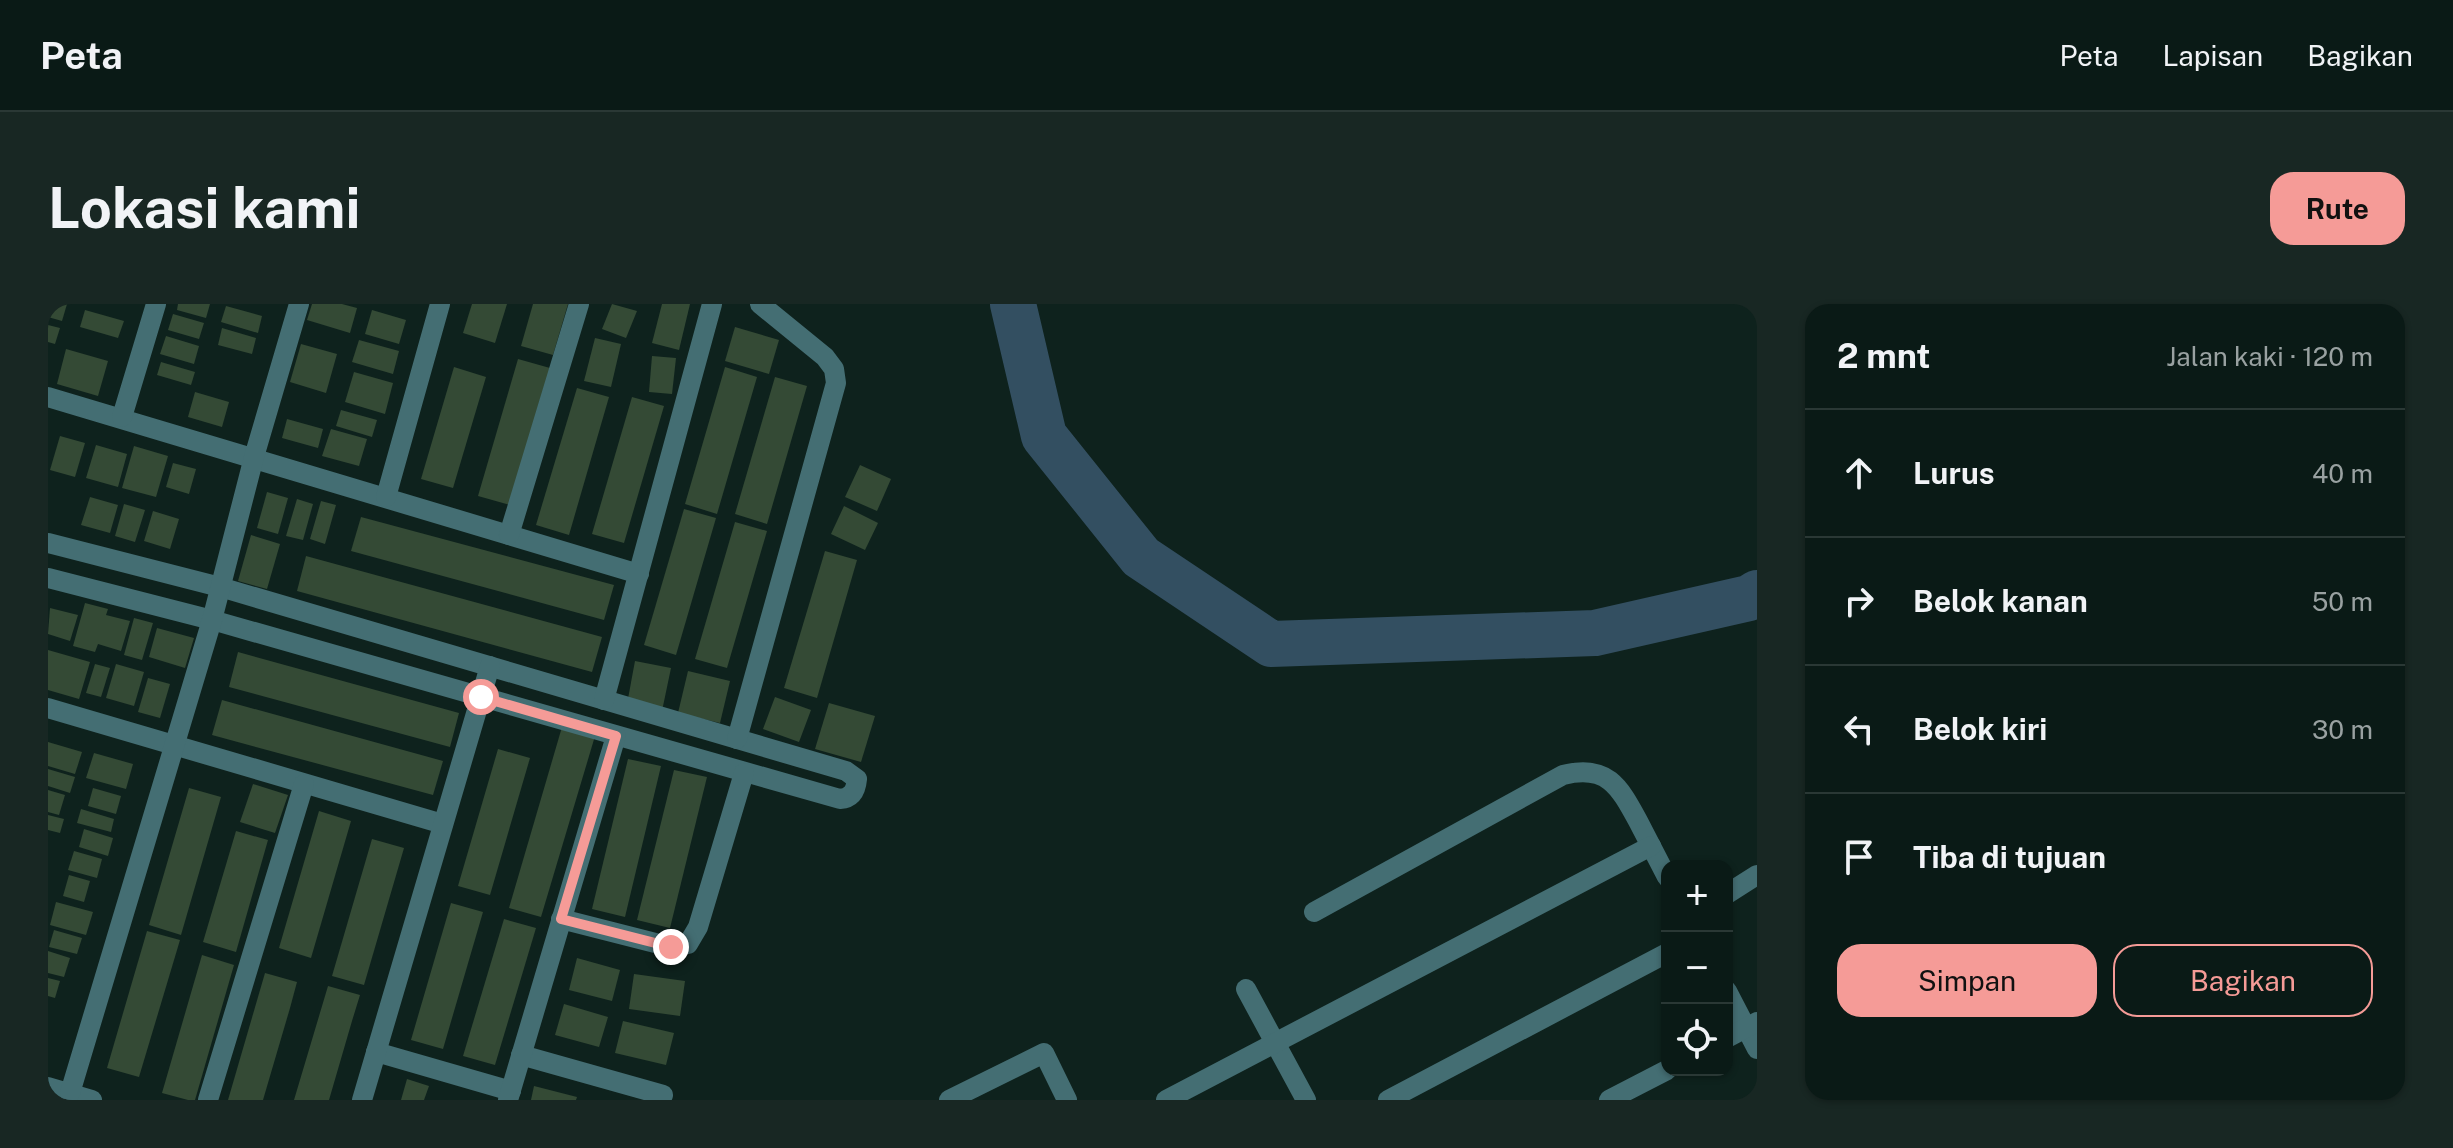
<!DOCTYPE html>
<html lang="id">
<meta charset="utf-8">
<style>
body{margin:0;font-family:"Public Sans",sans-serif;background:#182723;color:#f1f3f6}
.controls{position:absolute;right:24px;bottom:24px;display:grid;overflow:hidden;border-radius:16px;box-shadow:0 2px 6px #0004}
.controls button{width:72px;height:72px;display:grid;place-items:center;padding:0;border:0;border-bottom:2px solid #2a3835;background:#0a1a16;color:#f1f3f6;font:40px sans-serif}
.stop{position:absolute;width:24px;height:24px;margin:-18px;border:6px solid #f59b97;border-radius:50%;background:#fff}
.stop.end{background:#f59b97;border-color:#fff;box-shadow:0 2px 8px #0008}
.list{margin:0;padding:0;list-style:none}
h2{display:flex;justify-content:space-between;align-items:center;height:104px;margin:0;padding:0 32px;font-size:34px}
h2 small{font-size:26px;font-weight:400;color:#99a1a1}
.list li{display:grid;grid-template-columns:52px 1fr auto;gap:24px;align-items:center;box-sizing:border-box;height:128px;padding:0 32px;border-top:2px solid #2a3835}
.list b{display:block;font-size:30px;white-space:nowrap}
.list em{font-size:26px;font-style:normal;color:#99a1a1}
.actions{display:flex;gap:16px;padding:24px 32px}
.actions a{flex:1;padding:18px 0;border:2px solid #f59b97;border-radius:24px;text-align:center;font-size:28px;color:#f59b97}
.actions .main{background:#f59b97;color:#111}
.icon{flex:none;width:44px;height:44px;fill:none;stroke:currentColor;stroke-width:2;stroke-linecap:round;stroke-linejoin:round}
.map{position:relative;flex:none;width:1709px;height:796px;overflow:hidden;border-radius:24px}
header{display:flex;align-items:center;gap:48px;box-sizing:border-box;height:112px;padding:0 40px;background:#0a1a16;border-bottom:2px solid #2a3835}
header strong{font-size:38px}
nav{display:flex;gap:44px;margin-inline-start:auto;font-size:28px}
.intro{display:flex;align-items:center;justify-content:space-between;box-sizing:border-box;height:192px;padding:0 48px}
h1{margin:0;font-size:56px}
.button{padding:20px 36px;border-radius:24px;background:#f59b97;color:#111;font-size:28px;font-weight:700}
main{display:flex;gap:48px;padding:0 48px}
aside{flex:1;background:#0a1a16;border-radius:24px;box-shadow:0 2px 6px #0004}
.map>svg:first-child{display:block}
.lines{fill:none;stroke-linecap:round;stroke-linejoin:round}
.river{stroke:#334f61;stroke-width:46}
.building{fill:#344a35}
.minor{stroke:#446e73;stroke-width:20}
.route{stroke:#f59b97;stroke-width:10}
</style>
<header>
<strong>Peta</strong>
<nav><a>Peta</a><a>Lapisan</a><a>Bagikan</a></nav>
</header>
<div class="intro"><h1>Lokasi kami</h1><a class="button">Rute</a></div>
<main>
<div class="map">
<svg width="1709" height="796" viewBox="0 0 1709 796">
<rect width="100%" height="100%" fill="#0e221d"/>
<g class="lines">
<polyline class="river" points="965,0 996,132 1093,253 1223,340 1547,329 1701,294 1709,289"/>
</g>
<g class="building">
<polygon points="0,0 19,0 14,17 0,13"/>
<polygon points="130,0 162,0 158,14 129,6"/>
<polygon points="264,0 294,0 309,4 302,29 259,16"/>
<polygon points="424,0 459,0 447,39 415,29"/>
<polygon points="485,0 520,0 505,51 473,42"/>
<polygon points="564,0 589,7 578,34 554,25"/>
<polygon points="614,0 642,0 631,46 604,39"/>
<polygon points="178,2 214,12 210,29 173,18"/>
<polygon points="37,6 76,17 70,34 32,23"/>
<polygon points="324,6 358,16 351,40 317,30"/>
<polygon points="125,10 156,19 151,35 120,26"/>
<polygon points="0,21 12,24 7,40 0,38"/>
<polygon points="687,23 731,36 721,70 677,57"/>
<polygon points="174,24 208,34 204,50 170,41"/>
<polygon points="118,32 151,42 146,60 112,50"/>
<polygon points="547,34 573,40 563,83 536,77"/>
<polygon points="311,36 351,47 345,70 304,58"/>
<polygon points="253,40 289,50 278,89 242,78"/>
<polygon points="18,45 60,57 50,92 9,80"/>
<polygon points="604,52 628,54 624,90 601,88"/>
<polygon points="470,55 502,64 462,201 430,192"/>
<polygon points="113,58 147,68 143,81 109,71"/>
<polygon points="406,63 438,73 405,184 373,175"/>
<polygon points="677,63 709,73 669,210 637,200"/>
<polygon points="306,68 345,79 337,110 297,98"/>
<polygon points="727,73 759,82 719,220 687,210"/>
<polygon points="529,84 561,93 521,231 488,221"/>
<polygon points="147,88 181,98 174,123 140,113"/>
<polygon points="584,93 616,102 576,239 544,230"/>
<polygon points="293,106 329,116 324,133 288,122"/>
<polygon points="239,115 275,125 270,144 234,134"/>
<polygon points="283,125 319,135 311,162 274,152"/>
<polygon points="12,132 37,139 27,173 2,166"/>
<polygon points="48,141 79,150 70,183 38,174"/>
<polygon points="86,142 120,152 108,193 74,184"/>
<polygon points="125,159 148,165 141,190 118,183"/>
<polygon points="812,161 843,175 829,207 797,193"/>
<polygon points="219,188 240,194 230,230 209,224"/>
<polygon points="42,193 70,201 62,229 33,221"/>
<polygon points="249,195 265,200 255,236 238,232"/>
<polygon points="273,197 288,201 277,240 262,235"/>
<polygon points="76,200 97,206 87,238 67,232"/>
<polygon points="796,202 830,219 817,246 783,230"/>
<polygon points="636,205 668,214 628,351 596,341"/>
<polygon points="105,207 131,215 122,245 96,237"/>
<polygon points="313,213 566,281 556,316 303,247"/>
<polygon points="687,218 719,227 679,364 647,355"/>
<polygon points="203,231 232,240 219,285 190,277"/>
<polygon points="777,247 809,256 769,394 736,384"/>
<polygon points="258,252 554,333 544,368 249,287"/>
<polygon points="37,299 60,305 58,311 82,317 73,347 50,340 47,348 25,342"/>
<polygon points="2,304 30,311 22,337 0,330"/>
<polygon points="86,314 105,319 94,356 76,351"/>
<polygon points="109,324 146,334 137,364 101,353"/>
<polygon points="0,346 42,358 31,395 0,386"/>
<polygon points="190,348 411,409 402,443 181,383"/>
<polygon points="587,357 623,364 614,407 579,400"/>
<polygon points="47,360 62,364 53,393 38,389"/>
<polygon points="68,360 96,368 86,402 58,394"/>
<polygon points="640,367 682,377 672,419 630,409"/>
<polygon points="100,374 122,380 112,414 90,408"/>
<polygon points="727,393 763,406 751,438 715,425"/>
<polygon points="174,396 395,457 385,491 164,431"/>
<polygon points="781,399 827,412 813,458 767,445"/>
<polygon points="514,423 547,432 493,613 461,604"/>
<polygon points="0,438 34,448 27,470 0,462"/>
<polygon points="450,445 482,454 442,591 410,582"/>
<polygon points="46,449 85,460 78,485 38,474"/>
<polygon points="580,455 613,462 577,613 544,605"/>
<polygon points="0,465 27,473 22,489 0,482"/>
<polygon points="626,466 659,473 622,624 589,616"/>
<polygon points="205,480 240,491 227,529 192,518"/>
<polygon points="45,484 73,492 68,510 40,502"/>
<polygon points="141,484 173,493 133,631 101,621"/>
<polygon points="0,486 17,491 11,511 0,508"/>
<polygon points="33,505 66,515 63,528 29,519"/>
<polygon points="271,507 303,517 263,654 231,644"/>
<polygon points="0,511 16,515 12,529 0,526"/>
<polygon points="36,525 65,534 60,552 31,543"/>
<polygon points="188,527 220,536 188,648 155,638"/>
<polygon points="324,535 356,544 316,681 284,672"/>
<polygon points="26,547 54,555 49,574 20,566"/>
<polygon points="21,571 42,577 36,598 15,592"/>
<polygon points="8,598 45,608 38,631 2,621"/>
<polygon points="403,599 435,608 395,745 363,736"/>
<polygon points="456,615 488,624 447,761 415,752"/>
<polygon points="6,626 34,634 29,650 1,643"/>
<polygon points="99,627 132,636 91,773 59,764"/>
<polygon points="0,647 22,654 16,673 0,669"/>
<polygon points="154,651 186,661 147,796 140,796 114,789"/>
<polygon points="529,654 572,666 564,697 521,686"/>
<polygon points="217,669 249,678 242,704 215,796 180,796"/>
<polygon points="586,670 637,677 632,712 581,705"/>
<polygon points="0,674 12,677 7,694 0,692"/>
<polygon points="280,682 312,691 304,717 281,796 246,796"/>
<polygon points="516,700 560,713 551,743 507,731"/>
<polygon points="575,717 626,729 618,761 567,749"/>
<polygon points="359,775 381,782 376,796 353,796"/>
<polygon points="486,782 529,793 528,796 483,796"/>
</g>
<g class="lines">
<g class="minor">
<polyline points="0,93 591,270"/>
<polyline points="74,113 108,0"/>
<polyline points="338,193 392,0"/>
<polyline points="461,231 531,0"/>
<path d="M0,239l172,44 626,184 11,8c-1,11 -5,19 -17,20l-628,-179 -164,-42"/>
<polyline points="556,396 664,0"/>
<polyline points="0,404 395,520"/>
<polyline points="689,435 788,79 786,65 777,53 712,0"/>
<polyline points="1679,590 1709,571"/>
<path d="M1266,608l249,-137c44,-11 56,11 75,46 10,19 19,37 29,56"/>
<polyline points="513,615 623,643 640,640 650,623 696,469"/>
<polyline points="1198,685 1258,796"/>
<polyline points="1679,687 1709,745"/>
<polyline points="1679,734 1709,718"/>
<polyline points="328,748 463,787"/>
<polyline points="473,751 615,791"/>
<polyline points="0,783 44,796"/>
<polyline points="22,789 164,316 206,153 251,0"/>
<polyline points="160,796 256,480"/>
<polyline points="314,796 442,362"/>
<polyline points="460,796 568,432"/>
<polyline points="901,796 996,749 1019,796"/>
<polyline points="1118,796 1603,542"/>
<polyline points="1340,796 1619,649"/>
<polyline points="1561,796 1619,766"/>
</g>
</g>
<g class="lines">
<polyline class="route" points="433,393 568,432 513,615 623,643"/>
</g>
</svg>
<div class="controls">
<button>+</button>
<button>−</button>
<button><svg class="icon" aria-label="locate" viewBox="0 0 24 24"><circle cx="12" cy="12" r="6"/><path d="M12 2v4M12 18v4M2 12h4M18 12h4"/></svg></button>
</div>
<div class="stop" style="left:433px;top:393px"></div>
<div class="stop end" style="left:623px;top:643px"></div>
</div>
<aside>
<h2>2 mnt<small>Jalan kaki · 120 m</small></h2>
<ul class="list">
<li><svg class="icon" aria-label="ahead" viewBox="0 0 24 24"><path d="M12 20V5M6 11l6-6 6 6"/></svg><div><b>Lurus</b></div><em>40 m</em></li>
<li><svg class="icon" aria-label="right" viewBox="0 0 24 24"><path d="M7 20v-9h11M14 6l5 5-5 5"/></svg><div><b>Belok kanan</b></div><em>50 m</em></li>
<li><svg class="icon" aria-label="left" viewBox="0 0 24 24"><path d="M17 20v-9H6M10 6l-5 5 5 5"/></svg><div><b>Belok kiri</b></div><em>30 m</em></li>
<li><svg class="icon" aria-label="arrive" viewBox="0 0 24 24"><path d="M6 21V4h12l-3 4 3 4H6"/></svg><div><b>Tiba di tujuan</b></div></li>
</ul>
<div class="actions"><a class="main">Simpan</a><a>Bagikan</a></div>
</aside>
</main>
